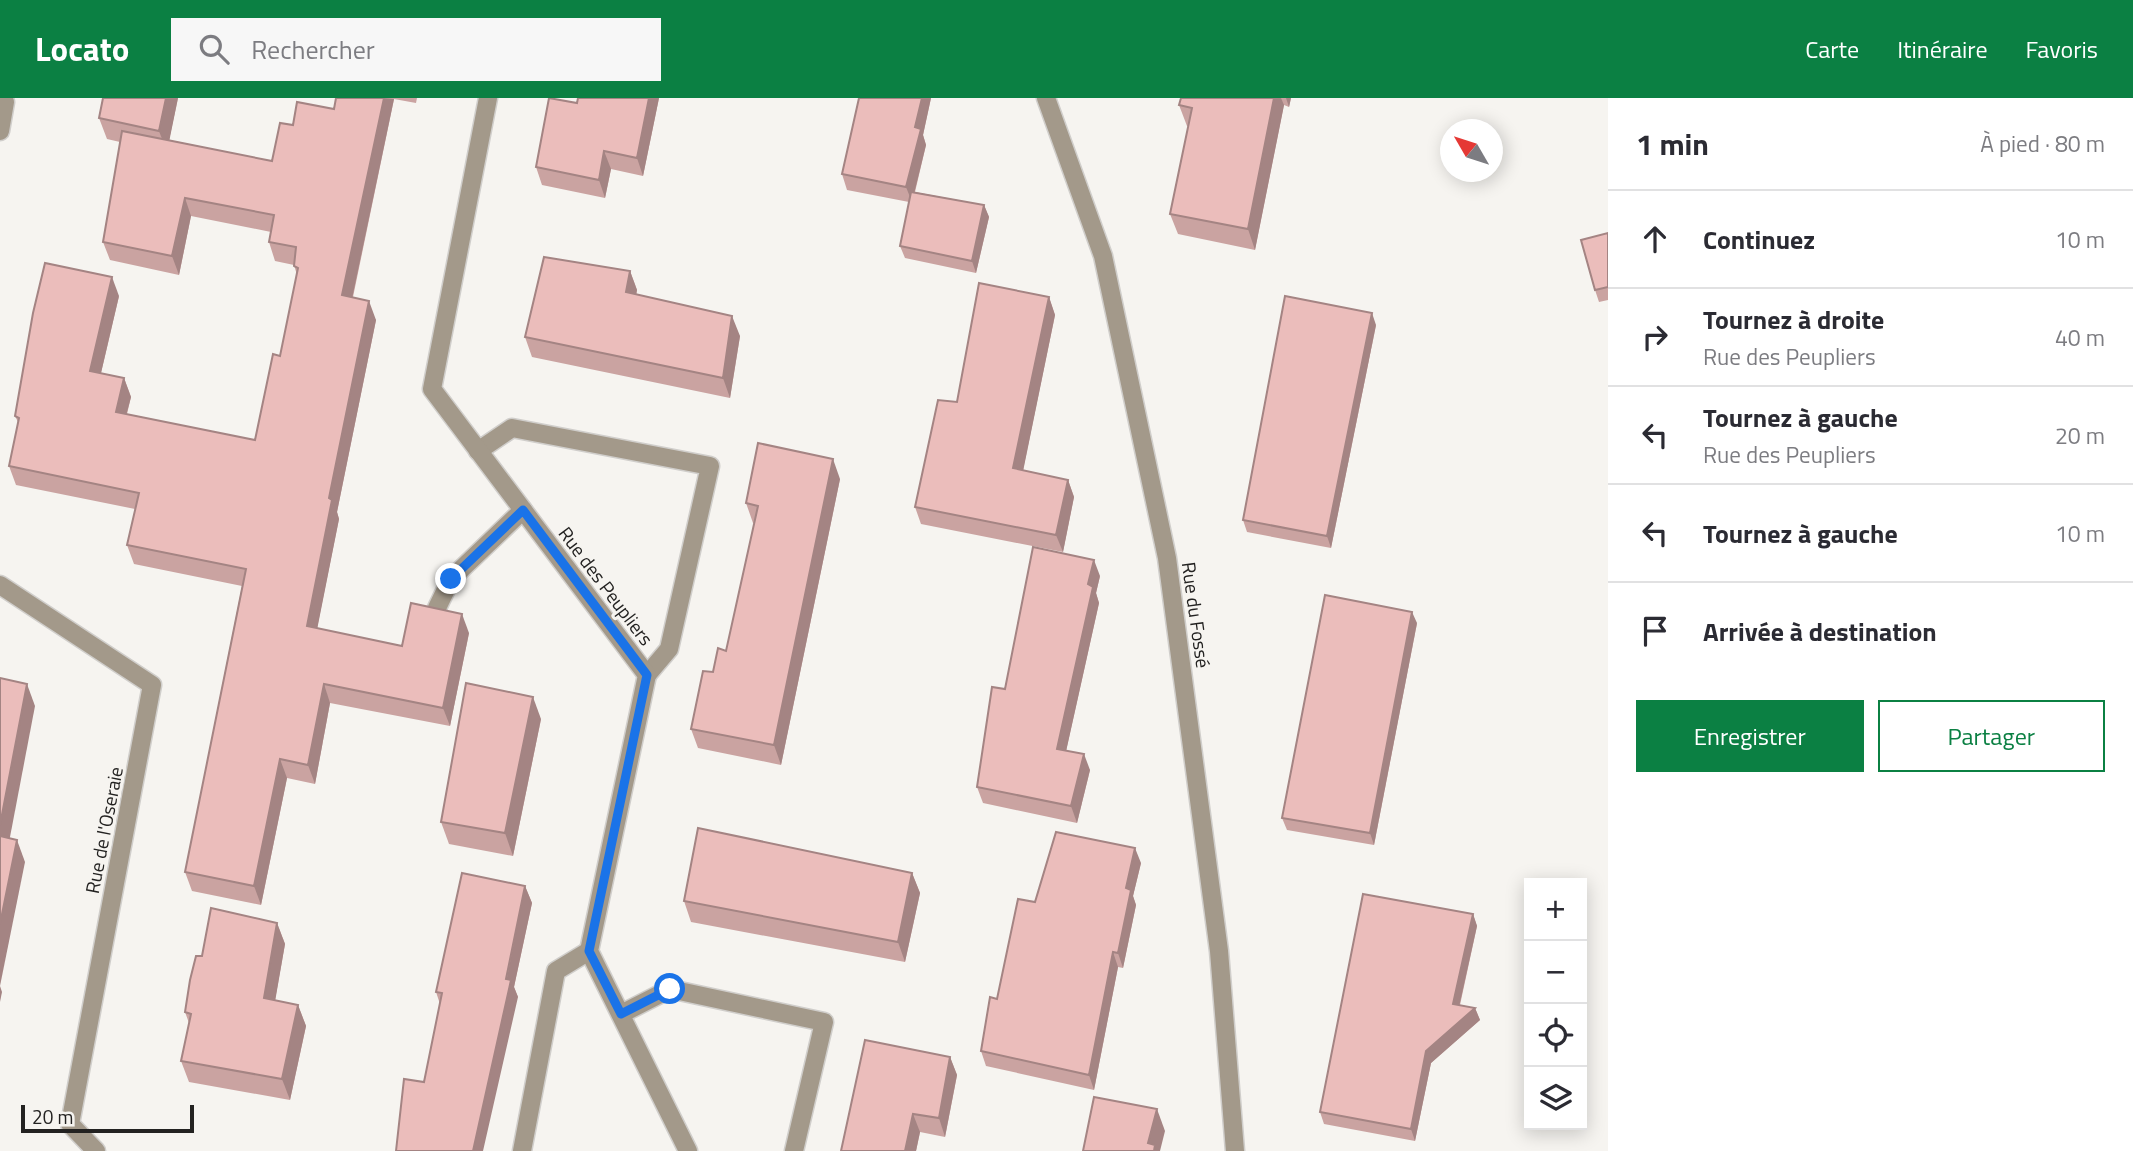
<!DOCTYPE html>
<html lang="fr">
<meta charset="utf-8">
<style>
body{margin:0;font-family:"Titillium Web",sans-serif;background:#f7f7f7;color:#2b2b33}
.controls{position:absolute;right:21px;bottom:21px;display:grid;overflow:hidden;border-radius:0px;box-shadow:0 4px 18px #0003}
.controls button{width:63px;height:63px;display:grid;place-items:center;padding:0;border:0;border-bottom:2px solid #e1e1e2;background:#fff;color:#2b2b33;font:35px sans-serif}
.compass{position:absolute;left:1440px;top:21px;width:63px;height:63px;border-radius:50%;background:#fff;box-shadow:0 4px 18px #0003;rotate:309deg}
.scale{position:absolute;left:21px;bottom:18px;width:173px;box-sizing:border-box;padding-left:7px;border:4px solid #232221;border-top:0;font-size:19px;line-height:24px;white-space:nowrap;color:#232221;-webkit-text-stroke:5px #f6f4f0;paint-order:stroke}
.stop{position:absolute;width:21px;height:21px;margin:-16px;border:5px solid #1a73e8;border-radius:50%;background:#fff}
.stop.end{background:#1a73e8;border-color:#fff;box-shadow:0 2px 7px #0008}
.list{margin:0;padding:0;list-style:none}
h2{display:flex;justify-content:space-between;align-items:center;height:91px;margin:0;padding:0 28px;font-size:30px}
h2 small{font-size:23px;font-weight:400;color:#7c7c81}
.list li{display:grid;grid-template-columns:46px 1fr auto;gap:21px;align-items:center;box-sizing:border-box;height:98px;padding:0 28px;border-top:2px solid #e1e1e2}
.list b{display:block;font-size:26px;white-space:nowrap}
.list p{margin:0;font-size:23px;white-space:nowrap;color:#7c7c81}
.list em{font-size:23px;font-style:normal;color:#7c7c81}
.actions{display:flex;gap:14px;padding:21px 28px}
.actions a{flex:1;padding:16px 0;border:2px solid #0b8043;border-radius:0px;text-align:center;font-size:24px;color:#0b8043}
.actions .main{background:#0b8043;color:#fff}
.icon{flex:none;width:38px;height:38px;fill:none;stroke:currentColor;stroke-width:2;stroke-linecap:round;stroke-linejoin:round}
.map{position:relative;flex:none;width:1608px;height:1053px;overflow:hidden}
header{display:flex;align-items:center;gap:42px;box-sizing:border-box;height:98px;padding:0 35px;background:#0b8043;color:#fff}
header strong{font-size:33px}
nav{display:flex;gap:38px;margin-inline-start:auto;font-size:24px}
.search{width:490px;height:63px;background:#f7f7f7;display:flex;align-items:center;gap:18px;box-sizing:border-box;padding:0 24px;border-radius:0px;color:#7c7c81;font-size:26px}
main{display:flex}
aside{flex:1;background:#fff}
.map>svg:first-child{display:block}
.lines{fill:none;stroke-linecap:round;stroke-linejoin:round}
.service-casing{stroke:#d0cecb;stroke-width:21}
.minor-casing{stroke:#d0cecb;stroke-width:21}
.service{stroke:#a3998a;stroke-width:18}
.minor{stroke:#a3998a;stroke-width:18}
.wall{fill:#caa3a1}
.shaded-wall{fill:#a48483}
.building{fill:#ebbdbb;stroke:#a48483;stroke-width:2}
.route{stroke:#1a73e8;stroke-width:9}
.labels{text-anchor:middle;stroke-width:6;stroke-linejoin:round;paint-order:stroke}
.street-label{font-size:19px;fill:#232221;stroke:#f6f4f0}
</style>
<header>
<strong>Locato</strong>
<div class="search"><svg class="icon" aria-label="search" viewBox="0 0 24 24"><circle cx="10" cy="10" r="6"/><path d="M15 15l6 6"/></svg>Rechercher</div>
<nav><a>Carte</a><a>Itinéraire</a><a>Favoris</a></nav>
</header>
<main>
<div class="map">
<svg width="1608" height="1053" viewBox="0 0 1608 1053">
<rect width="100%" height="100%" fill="#f6f4f0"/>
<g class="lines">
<g class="service-casing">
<g id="service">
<polyline points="478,353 512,330 710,368 669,551 647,577"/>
<polyline points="437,510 451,481 523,412"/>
<polyline points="621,916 670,891 824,924 794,1053"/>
<polyline points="522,1053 556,873 589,853"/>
</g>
</g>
<g class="minor-casing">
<g id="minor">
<polyline points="488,0 432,291 647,577 589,853 688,1053"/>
<polyline points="1046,0 1103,158 1167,460 1219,853 1235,1053"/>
<polyline points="0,33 5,4 3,0"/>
<polyline points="0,487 152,587 70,1026 96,1053"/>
</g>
</g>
<use href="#service" class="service"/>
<use href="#minor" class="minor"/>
</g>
<g class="wall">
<polygon points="103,0 178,0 169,42 272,63 293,27 334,11 336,0 417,0 416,5 394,1 353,199 376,222 337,414 339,421 317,530 402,548 469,535 450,628 330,605 315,686 287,680 261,807 192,793 185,774 242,488 134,466 127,447 135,411 16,387 9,368 18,324 15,318 119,198 101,275 124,280 131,299 127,316 255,342 280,258 297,177 294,167 275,163 269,144 271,134 191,118 179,177 110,162 103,144 120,44 107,41 99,20"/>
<polygon points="578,0 659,0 643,78 611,71 605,100 542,87 536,69 577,5"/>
<polygon points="859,0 931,0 923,37 926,47 915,94 984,107 989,119 976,175 905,160 900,148 909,104 847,92 842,76"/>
<polygon points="1181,0 1291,0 1289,9 1284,7 1255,152 1178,136 1170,116 1188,28 1187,28 1179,7"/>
<polygon points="1608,135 1608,202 1599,204 1595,192"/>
<polygon points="630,173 637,192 636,197 740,238 730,300 532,259 525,239"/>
<polygon points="1049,199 1055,217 1023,372 1068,382 1074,399 1063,454 921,426 915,409 957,304"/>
<polygon points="1376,227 1331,450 1247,434 1243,422"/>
<polygon points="840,381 781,667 698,650 691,631 726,553 754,425 753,425 746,405"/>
<polygon points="1100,478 1096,495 1099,505 1066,653 1090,672 1077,725 983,705 977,689 1005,591"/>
<polygon points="1417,525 1374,747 1287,732 1282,720"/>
<polygon points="541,621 513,758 449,746 441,724"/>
<polygon points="1141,765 1133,798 1136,807 1123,870 1118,869 1094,992 986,968 981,953 997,901 1035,804"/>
<polygon points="912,775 920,795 905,864 691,824 684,803"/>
<polygon points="525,788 532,805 514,889 518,899 424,984 440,906 436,894"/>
<polygon points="1473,816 1477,828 1460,907 1475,910 1480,922 1431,965 1415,1043 1324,1026 1320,1014"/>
<polygon points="277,825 285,846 275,902 298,907 306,928 290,1002 189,984 181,963 189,925 185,914 202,858"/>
<polygon points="950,959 957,977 945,1039 920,1034 916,1053 841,1053"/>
</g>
<g class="shaded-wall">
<polygon points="166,0 178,0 167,54 159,33"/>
<polygon points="384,0 394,1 349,215 342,197"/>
<polygon points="649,0 659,0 643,78 637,60"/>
<polygon points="922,0 931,0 923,37 926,47 912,104 906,89 915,29"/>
<polygon points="1274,0 1281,0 1284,7 1255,152 1248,131"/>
<polygon points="1286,0 1291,0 1289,9"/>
<polygon points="604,53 611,71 605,100 599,82"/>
<polygon points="185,100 191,118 179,177 172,158"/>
<polygon points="984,107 989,119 976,175 972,163"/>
<polygon points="630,173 637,192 633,214 626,194"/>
<polygon points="112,179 119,198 97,292 90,273"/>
<polygon points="1049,199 1055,217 1020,388 1013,370"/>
<polygon points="369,203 376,222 337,414 339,421 314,547 307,528 329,400"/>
<polygon points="1372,215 1376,227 1331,450 1327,438"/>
<polygon points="732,218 740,238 730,300 723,280"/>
<polygon points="124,280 131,299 122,333 116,314"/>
<polygon points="833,361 840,381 781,667 774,647"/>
<polygon points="1068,382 1074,399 1063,454 1056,437"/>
<polygon points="1094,462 1100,478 1096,495 1099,505 1063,667 1057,651 1088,486"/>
<polygon points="1412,514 1417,525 1374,747 1370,735"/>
<polygon points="462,516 469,535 450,628 443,610"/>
<polygon points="27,586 35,608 6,760 0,743 0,727"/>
<polygon points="324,586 330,605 315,686 308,667"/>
<polygon points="533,599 541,621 513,758 505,735"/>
<polygon points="1084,656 1090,672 1077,725 1071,708"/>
<polygon points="280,661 287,680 261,807 254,788"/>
<polygon points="17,742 25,764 0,888 0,826"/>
<polygon points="1135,750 1141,765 1133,798 1136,807 1123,870 1118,855 1126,790"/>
<polygon points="912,775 920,795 905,864 898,844"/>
<polygon points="525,788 532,805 514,889 518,899 483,1053 473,1053"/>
<polygon points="1473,816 1477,828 1457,918 1453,906"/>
<polygon points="277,825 285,846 272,921 264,900"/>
<polygon points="1113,854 1118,869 1094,992 1089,977"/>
<polygon points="0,888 2,894 0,904"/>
<polygon points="298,907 306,928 290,1002 282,981"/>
<polygon points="1475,910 1480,922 1431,965 1415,1043 1411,1031 1426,953"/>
<polygon points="950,959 957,977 945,1039 939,1020"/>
<polygon points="1157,1011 1165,1033 1160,1053 1151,1053 1148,1045"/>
<polygon points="913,1016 920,1034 916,1053 905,1053"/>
</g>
<g class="building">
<polygon points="103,0 166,0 159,33 99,20"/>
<polygon points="336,0 384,0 342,197 369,203 329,400 332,402 307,528 402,548 411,505 462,516 443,610 324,586 308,667 280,661 254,788 185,774 246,471 127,447 139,395 9,368 19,320 15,318 33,215 45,165 112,179 90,273 124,280 116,314 255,342 273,256 280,258 298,170 294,168 296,149 269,144 274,117 185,100 172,158 103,144 122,33 272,63 280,25 293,27 297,4 334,11"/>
<polygon points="549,0 577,5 578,0 649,0 637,60 604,53 599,82 536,69"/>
<polygon points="859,0 922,0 915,29 921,31 906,89 842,76"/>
<polygon points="1181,0 1274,0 1248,131 1170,116 1192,10 1179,7"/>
<polygon points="911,94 984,107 972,163 900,148"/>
<polygon points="1608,135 1608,189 1595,192 1581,142"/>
<polygon points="544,159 630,173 626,194 732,218 723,280 525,239"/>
<polygon points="979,185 1049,199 1013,370 1068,382 1056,437 915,409 938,302 957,304"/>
<polygon points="1285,198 1372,215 1327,438 1243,422"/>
<polygon points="758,345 833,361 774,647 691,631 703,573 713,574 718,550 726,553 758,408 746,405"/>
<polygon points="1033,449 1094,462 1088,486 1093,489 1057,651 1084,656 1071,708 977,689 992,589 1005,591"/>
<polygon points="1325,497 1412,514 1370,735 1282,720"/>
<polygon points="0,580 27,586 0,727"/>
<polygon points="466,585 533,599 505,735 441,724"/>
<polygon points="698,730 912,775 898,844 684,803"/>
<polygon points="1056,734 1135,750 1126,790 1131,792 1118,855 1113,854 1089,977 981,953 990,899 997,901 1018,801 1035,804"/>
<polygon points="0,738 17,742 0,826"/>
<polygon points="462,775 525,788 506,881 511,882 473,1053 396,1053 404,981 424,984 442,895 436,894"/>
<polygon points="1363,796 1473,816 1453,906 1475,910 1426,953 1411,1031 1320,1014"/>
<polygon points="211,810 277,825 264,900 298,907 282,981 181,963 191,916 185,914 190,882 196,858 202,858"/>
<polygon points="865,942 950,959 939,1020 913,1016 905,1053 841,1053"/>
<polygon points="1094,999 1157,1011 1148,1045 1155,1047 1154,1053 1083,1053"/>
</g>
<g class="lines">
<polyline class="route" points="451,481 523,412 647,577 589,853 621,916 670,891"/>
</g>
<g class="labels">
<g class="street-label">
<text transform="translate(606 488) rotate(53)" y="7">Rue des Peupliers</text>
<text transform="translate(1196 517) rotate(82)" y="7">Rue du Fossé</text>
<text transform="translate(104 732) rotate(-79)" y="7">Rue de l'Oseraie</text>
</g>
</g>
</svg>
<div class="controls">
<button>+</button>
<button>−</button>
<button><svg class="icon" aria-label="locate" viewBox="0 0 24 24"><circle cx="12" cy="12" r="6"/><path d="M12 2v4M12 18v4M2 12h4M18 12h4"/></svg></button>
<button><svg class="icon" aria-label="layers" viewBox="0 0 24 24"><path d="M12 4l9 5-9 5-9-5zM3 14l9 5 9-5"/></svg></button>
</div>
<svg class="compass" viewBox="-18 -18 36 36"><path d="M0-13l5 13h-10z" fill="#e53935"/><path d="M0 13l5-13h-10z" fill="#7c7c81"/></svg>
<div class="scale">20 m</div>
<div class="stop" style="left:670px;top:891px"></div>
<div class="stop end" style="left:451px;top:481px"></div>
</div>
<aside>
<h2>1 min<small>À pied · 80 m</small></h2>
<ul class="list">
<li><svg class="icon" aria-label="ahead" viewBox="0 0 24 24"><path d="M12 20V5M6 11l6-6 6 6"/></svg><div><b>Continuez</b></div><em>10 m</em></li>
<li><svg class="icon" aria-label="right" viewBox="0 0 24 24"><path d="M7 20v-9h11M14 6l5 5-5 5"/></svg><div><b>Tournez à droite</b><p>Rue des Peupliers</p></div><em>40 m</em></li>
<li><svg class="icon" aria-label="left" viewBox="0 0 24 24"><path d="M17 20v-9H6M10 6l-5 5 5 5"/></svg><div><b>Tournez à gauche</b><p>Rue des Peupliers</p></div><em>20 m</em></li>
<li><svg class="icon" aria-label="left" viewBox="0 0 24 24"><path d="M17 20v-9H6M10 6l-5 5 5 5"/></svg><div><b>Tournez à gauche</b></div><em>10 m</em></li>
<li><svg class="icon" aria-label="arrive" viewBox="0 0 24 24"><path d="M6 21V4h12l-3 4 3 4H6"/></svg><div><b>Arrivée à destination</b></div></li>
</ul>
<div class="actions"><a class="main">Enregistrer</a><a>Partager</a></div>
</aside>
</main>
